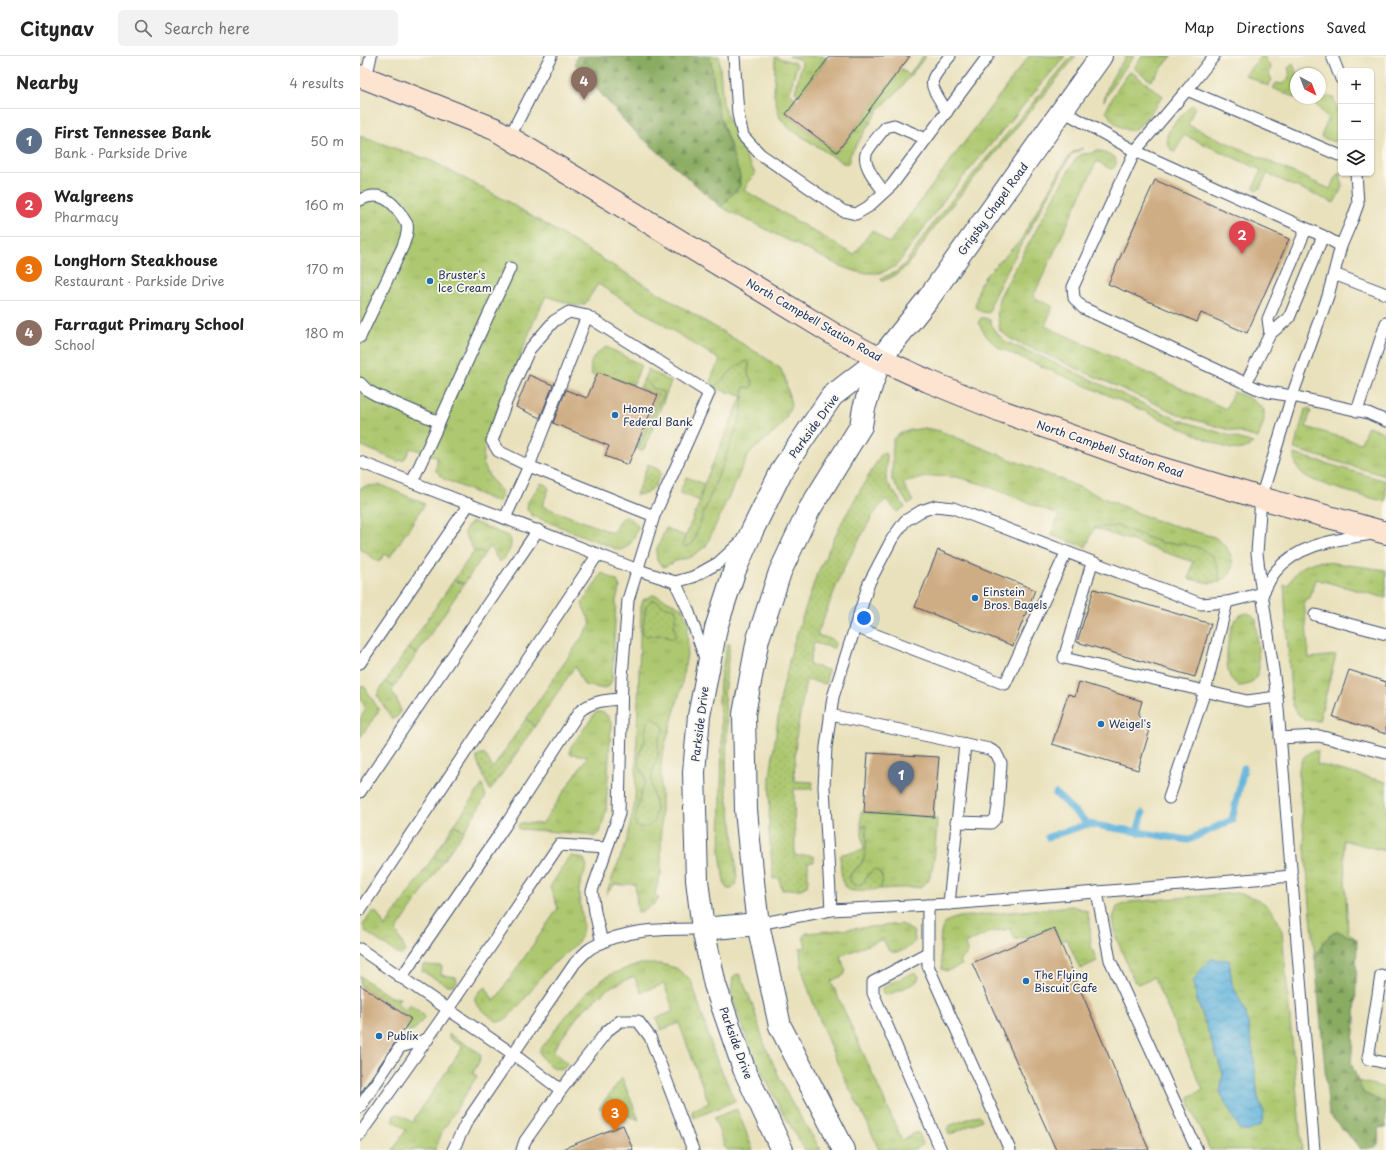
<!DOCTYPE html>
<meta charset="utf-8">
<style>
body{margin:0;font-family:"Playpen Sans",sans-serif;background:#f2f2f2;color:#222}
.controls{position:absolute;right:12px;top:12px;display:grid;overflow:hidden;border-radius:6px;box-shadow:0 1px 3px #0004}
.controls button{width:36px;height:36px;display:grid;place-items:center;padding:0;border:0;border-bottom:1px solid #e0e0e0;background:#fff;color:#222;font:20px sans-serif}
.compass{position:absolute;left:930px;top:12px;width:36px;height:36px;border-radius:50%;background:#fff;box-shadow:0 1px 3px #0004;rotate:138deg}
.you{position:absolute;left:504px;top:562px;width:14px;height:14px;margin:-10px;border:3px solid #fff;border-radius:50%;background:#1a73e8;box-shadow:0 0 0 6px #1a73e833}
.badge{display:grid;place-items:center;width:26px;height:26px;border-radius:50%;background:#2563eb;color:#fff;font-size:13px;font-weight:700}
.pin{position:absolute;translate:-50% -33px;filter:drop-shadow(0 1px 2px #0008)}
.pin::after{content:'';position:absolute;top:21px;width:14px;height:12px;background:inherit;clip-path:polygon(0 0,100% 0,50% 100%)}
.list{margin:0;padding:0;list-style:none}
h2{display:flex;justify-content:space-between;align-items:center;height:52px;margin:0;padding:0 16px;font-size:17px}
h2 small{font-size:13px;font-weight:400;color:#767676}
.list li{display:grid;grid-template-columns:26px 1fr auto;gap:12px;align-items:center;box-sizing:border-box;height:64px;padding:0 16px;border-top:1px solid #e0e0e0}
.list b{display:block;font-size:15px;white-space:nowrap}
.list p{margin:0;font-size:13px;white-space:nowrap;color:#767676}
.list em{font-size:13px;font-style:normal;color:#767676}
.icon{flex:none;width:22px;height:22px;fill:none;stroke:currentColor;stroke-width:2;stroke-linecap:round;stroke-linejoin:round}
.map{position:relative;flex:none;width:1026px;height:1094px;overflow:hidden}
header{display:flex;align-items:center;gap:24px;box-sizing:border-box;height:56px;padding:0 20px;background:#fff;border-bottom:1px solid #e0e0e0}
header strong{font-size:19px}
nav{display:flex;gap:22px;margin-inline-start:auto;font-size:14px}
.search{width:280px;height:36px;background:#f2f2f2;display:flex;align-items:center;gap:10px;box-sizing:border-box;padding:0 14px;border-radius:6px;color:#767676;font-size:15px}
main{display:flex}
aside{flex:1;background:#fff}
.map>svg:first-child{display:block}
.grass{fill:url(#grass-tufts);stroke:#647c66;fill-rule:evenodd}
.forest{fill:url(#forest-firs);stroke:#526e60}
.garden{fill:url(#garden-dots);stroke:#647c66}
.water{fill:url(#water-waves);stroke:#3e719d}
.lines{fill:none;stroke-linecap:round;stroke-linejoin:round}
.stream{stroke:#60b3dc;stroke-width:7}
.building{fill:#cfad84}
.service-casing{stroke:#3a4a6c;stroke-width:13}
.tertiary-casing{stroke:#3a4a6c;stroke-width:24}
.secondary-casing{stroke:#3a4a6c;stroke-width:24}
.service{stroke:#fff;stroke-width:11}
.tertiary{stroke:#fff;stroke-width:22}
.secondary{stroke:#fde4d0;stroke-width:22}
.poi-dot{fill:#1f6fb2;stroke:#fbf7ec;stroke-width:1.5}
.labels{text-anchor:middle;stroke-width:3.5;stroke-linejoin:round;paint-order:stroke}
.street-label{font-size:11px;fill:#1b2f5e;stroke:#fbf7ec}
.poi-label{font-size:11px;fill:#1b2f5e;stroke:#fbf7ec;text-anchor:start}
</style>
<header>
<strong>Citynav</strong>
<div class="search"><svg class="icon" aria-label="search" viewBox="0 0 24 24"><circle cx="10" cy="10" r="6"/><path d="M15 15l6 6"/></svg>Search here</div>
<nav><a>Map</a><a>Directions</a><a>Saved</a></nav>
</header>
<main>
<aside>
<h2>Nearby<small>4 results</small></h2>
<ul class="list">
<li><span class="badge" style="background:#5c6f8a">1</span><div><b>First Tennessee Bank</b><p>Bank · Parkside Drive</p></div><em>50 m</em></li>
<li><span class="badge" style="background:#e0444e">2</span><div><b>Walgreens</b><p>Pharmacy</p></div><em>160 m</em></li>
<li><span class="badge" style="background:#e8710a">3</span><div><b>LongHorn Steakhouse</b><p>Restaurant · Parkside Drive</p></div><em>170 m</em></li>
<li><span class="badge" style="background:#8d6e63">4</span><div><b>Farragut Primary School</b><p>School</p></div><em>180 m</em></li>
</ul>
</aside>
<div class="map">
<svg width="1026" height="1094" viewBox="0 0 1026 1094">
<defs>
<pattern id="grass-tufts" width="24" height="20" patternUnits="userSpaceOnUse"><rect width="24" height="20" fill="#adc86f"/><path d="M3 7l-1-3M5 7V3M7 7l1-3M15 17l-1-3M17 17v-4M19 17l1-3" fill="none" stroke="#94ac63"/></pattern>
<pattern id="forest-firs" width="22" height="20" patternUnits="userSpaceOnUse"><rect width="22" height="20" fill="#8aac62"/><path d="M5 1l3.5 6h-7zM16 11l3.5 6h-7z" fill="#708c54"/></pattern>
<pattern id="garden-dots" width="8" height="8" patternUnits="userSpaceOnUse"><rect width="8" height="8" fill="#adc86f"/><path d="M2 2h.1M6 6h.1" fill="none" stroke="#94ac63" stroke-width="1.8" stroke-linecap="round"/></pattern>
<pattern id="water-waves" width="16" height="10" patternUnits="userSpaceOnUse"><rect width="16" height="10" fill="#60b3dc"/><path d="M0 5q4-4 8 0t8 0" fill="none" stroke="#4e92b6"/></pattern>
</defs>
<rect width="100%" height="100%" fill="#fbf7ec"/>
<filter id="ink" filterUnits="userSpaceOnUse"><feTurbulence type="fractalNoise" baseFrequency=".025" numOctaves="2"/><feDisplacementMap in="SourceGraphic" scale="8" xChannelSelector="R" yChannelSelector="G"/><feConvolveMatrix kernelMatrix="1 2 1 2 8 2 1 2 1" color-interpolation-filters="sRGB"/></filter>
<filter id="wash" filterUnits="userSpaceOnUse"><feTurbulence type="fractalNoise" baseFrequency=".012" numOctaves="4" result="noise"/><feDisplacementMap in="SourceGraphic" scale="16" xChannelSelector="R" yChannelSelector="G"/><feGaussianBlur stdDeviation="0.9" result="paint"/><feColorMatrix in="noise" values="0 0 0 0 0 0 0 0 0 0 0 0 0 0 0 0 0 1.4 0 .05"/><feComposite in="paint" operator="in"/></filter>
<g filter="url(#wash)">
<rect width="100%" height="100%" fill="#e9e1bc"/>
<g class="grass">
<polygon points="350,0 359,0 363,49 379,88 395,117 384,134 494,199 512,174 529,187 669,0 705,0 585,143 536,210 521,217 501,217 480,210 361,151 380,130 371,91 358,55"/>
<polygon points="429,0 463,0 467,3 440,40 435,36 442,7 441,4"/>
<polygon points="563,0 566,0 539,34 519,53 490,99 489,106 487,108 483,107 430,73 420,62 414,39 415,1 436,7 437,9 430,34 431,38 437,44 426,58 477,96 541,12 549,19"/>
<path d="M712,0h4c-44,54 -89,106 -133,160 -13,15 -22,34 -36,49 -7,8 -15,13 -25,16l-1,-3 15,-6 9,-8 34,-49z"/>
<path d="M767,0h7l-20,27 -10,18c3,-17 12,-31 23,-45z"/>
<polygon points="782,0 812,0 791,25 774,12"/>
<polygon points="901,0 903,0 911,11 909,18 912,24 908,30 885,19"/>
<path d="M933,8l4,10 -1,23 -1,1 -22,-10 3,-5 6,1c7,-4 9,-8 6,-16z"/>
<path d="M770,15l33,25c-6,8 -22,33 -31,34 -4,1 -6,-1 -9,-2 -9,-4 -12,-9 -17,-17l8,-17z"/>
<polygon points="970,40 973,41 981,63 981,82 974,86 961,81 968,62 954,47"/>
<path d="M832,49l3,2 -7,18 142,64 9,-17 4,14 -9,17 -67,-29 -7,14 -4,2 -2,-2 1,-4 6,-14 -77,-35 -9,17 -3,-1c-3,-5 -6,-10 -5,-15 3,-11 18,-24 25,-31z"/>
<path d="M0,80l72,25 73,39 256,155 19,13 5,10 6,27 -5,13 -10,13 -22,18 -7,8 -41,89 -15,11 -15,4 -12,6 -7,-6 -1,-10 10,-23 19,8 -3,8 11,-1 11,-31 37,-95 3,-30 7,1 2,-6 -5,-7 1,-12 -12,3 -23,22c-7,-9 2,-19 6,-28l-122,-76 -13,20 -8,2 -31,-10 -10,20 -52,130 -1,17 7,15 11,12v8l-4,4 -53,-23 -8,-8 1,-14 -26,-9 -7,12 -7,1 -37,-16z"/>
<polygon points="723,92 712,98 707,106 644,220 633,242 629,257 622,256 615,251 619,230 626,219 660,185 706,104 713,96"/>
<path d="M736,94l19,7 1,6 -2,5 -4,1 -13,-8 -64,136 19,9v3l-7,17 181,83 7,-17c12,3 23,9 31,18v11l-6,17 -73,-21 -174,-78 -11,-8 -3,-18 2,-15 72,-132c3,-4 6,-10 12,-12 7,-1 7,1 13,-4z"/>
<path d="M621,262h4l5,2 4,10 12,12 34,14 136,63 77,24c-11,11 -24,6 -36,1l-98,-44 -120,-52 -11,-10 -10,-15z"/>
<path d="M247,291l34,18 -8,20 -34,-12 -3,4 -4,-2c-5,-14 4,-23 15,-28z"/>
<polygon points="288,313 311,326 284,393 280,395 278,393 297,350 304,340 302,336 291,331 284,323"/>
<polygon points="949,352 951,354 946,371 1001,387 1008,370 1021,375 1026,380 1026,420 934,393 945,354"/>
<path d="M565,372l15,3 125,50 87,38 62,18c13,7 26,26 14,39 -2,3 -6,4 -8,6l-3,-17 -33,-21 -22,-1 -44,-17 -24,2 -8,19 -35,-12 8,-20 -77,-31 -25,-7 -26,-1 -28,7 10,18 -5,3 -16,-24 1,-41 11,-8z"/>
<path d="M934,398l92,27v21c-17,-5 -74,-18 -84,-29 -6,-6 -7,-11 -8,-19z"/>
<polygon points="326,421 344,428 340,445 320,437"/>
<path d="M181,427l5,2 3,4 -7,17 71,27 6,-12 6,-4c7,2 10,4 13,10 -5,12 -6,20 -19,23l-86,-34 -6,-6 1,-8z"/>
<polygon points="21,429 65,448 30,501 25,498 19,506 0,493 0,432 7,430"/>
<path d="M114,466l36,15c4,8 -3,21 -11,25l-9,-16 -5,7 -11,-2 -10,-19 6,-9z"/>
<path d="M959,505l67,9v28l-71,-19 -5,19 -6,2 5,58 27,-3 -17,66 -15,-1 -10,-10 -3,-14 -7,-111 4,1c9,-17 12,-20 31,-25z"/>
<polygon points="242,517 257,525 260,531 256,544 252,624 249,630 245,633 224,629 215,610 175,670 166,663 231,568 222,548"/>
<polygon points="94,524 104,528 57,598 48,592"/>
<path d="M293,539l7,2 22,11 8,17 -3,5 1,18 -7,40 -20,72v113l-6,21 4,4 -5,6 -16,9 -3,-29 -13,1 -7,-1 -9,10 20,-51 9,-40 6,-196 2,-7zM299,546l15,22 1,6 -7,8 -5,-3 -10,1 -11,-3 4,-27zM304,672l-6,13v15l-5,14 -2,12 5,27 -14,-19c6,-12 2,-12 -2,-23 -3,-7 0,-18 4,-24 4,-6 14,-11 20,-15z"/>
<path d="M887,557l5,2 4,4 3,48c-1,12 -8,19 -20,19 -3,-3 -7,-5 -9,-9 -6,-14 -3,-45 6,-58 3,-4 7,-5 11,-6z"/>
<polygon points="367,588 370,588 364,637 367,669 366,732 373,775 377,822 375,830 372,833 367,833 364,826 360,797 362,675 359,648 360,624"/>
<path d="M25,626l9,5 -2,4c5,10 15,24 0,28l-15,-24z"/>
<polygon points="0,630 4,630 19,654 0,682 0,663 6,653 0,642"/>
<path d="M236,656c9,-1 12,3 15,11l-5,88 -6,22 -5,4 -10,-3 -66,-5 -1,-4 3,-2 21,1 46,-68 -18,-2v-6z"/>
<path d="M952,695h6l-1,13 69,18v69l-43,-11 5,92 9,8 -20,-9c-12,6 -17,16 -22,28l-16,-176c0,-14 -2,-24 13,-32z"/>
<polygon points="122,729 126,740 104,775 94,769"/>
<path d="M501,756l73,5 3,2c-1,14 -2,48 -8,59 -1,4 -5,6 -8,9l-41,2c3,-8 4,-12 -3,-18l-7,1c-4,6 -11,19 -18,11 -2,-2 -3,-4 -2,-6 1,-7 9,-9 12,-14 6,-10 3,-27 3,-38l-4,2z"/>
<polygon points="74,800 83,805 36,875 46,895 42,899 39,899 6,876 3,869 12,856 17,857 25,871"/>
<path d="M212,800l12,3 3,7c-2,8 -8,17 -8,26 0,15 7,30 2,45 -3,9 -28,25 -35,34 -8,10 -34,47 -44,50 -6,2 -11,-4 -16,-8 -14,-11 -16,-16 0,-26l8,15 64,-94 -8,-21 17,-27z"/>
<path d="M876,837c25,4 38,14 46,38l20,219h-92l-20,-44 -1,-6 1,-4 13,-6 -49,-113 -16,7 -4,-3 -18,-44 -3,-19 4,-11 13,-5zM869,904l3,23 14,31 7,38 5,46 6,15 -44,-21 3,-18 -26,-74 -4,-18z"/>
<path d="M712,850l15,5 3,11 1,24 6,15 -17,8 -13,-30 -7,3 -6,-14 -35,11h-4l-5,-11 -5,2 -15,2 -25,12c3,10 4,9 -5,16l2,5 -15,6 -5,-2c-1,-12 -6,-41 6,-48 3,-2 8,-3 12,-4z"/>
<path d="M542,868l12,8 1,9c-6,7 -16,14 -26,10l-6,-12 -43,17 6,15 -2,4 -13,6 71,159 13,-7h4l4,12 -11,5h-33c-10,-27 -25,-51 -37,-77 -11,-23 -20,-47 -29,-71 -6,-17 -13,-34 -13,-53l6,-2 -3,-11 4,-3z"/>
<path d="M281,908h20l15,4 15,12 24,76 20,45 -41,17 -2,-5 1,-3 16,-7 -30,-80 -18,7 -5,-12 18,-7 -10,-27 -23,8 -7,-16 -27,13 -27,24 -27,37 14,13 -4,6c-12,0 -20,-7 -24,-18 20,-25 46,-65 75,-78 9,-4 18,-6 27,-9z"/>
<polygon points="63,909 82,910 81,919 96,921 97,926 93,929 86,929 62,915"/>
<polygon points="553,917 559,920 558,924 555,927 528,939 523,937 522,934 526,929"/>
<polygon points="377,918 380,919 392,947 405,990 430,1044 461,1094 445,1094 421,1054 392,996 371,938 373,921"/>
<polygon points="89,978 120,997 121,1002 113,1017 117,1020 83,1074 75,1094 33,1094 46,1074 33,1064 34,1059 39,1058 52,1066 103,991 89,982"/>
<polygon points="998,1025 1026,1032 1026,1047 1003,1037"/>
<polygon points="377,1053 393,1094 366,1094 354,1062"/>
<polygon points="618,1059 620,1060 622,1064 589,1079 587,1074 589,1070"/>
</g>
<g class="forest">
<polygon points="217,0 350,0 358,55 380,120 380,130 361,151 271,72 215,8"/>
<path d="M977,875l20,9 -2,82 -4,41 12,30 23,10v24l-8,1c1,20 3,19 -17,21l-32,-35 -14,-155c5,-12 10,-22 22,-28z"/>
</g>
<g class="garden">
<polygon points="387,305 389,307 388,319 393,326 391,332 384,331 381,361 344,456 333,487 327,491 322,489 340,445 344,428 382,340 354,332 377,310"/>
<polygon points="284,323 291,331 302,336 304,340 297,350 278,393 275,393 298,339 280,332"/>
<polygon points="522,397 526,398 527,400 526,425 545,451 537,456 526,443 513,459 483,513 457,579 471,583 475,587 474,592 454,587 449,609 468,614 466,628 446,624 436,682 434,725 453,726 452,733 434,733 435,800 450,799 454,801 454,806 448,806 448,823 447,830 441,833 422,834 419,822 413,823 409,774 410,721 421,640 433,589 457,518 483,464"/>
<path d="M288,408l11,6 2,4c-8,14 -8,20 -25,21z"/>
<polygon points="758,470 802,487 824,488 840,492 852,500 857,509 860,526 850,527 829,523 833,506 734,472"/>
<polygon points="114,495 125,497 104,528 94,524"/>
<polygon points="292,544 299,546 301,549 315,553 317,558 314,568 316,580 312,583 303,579 287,580 282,577 286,550"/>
<polygon points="48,592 57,598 34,631 25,626"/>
<polygon points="291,660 302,668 304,672 298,685 298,700 293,714 291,726 296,753 294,765 289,770 281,772 276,770 275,764 282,734 286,727 285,719 279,711 279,699 284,687 287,664"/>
<path d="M166,663l9,7 -45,65 -13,-30c0,-2 -1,-5 2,-6 7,-5 11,9 14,13z"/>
<polygon points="94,769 104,775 83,805 74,800"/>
<path d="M506,769c0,11 2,27 -4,37 -2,6 -10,7 -12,14 -1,5 4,11 9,9 6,-2 10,-12 15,-16 10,5 10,10 6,20 -37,4 -38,6 -40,-33l2,-2 22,-4 -3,-23z"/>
<polygon points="0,920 30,941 40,942 37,947 46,954 49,948 63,958 64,962 56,972 49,976 45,971 51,963 0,929"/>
<polygon points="262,1022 279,1064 267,1059 239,1052"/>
</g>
<polygon class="water" points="851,903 869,904 872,927 886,958 893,996 898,1042 904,1058 901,1069 887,1076 879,1073 860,1036 863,1018 837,944 833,926 841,914"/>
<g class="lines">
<g class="stream">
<polyline points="696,738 728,768"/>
<polyline points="777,776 783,757"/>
<polyline points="688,781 728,768 828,784 872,764 884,712"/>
</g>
</g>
<g id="blocks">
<g class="building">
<polygon points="470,0 550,0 477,96 426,58"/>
<polygon points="795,124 929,183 887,277 841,257 837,266 748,228"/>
<polygon points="238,316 298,339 268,409 245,400 249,390 193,367 206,334 227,342"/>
<polygon points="169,319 193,329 180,362 156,351"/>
<polygon points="578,494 675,534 653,590 555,551"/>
<polygon points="734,533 851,568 835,621 717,586"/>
<polygon points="989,614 1026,626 1026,678 973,661"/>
<polygon points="719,626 782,645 778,659 789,677 778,714 692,688 708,638 715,640"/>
<polygon points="508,697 579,701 574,761 504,756"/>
<polygon points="694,872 700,886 789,1094 696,1094 612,907"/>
<polygon points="0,929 51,963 0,1038"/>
<polygon points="263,1069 273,1094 202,1094 202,1093"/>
</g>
</g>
</g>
<g filter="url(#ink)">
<use href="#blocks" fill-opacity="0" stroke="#3a4a6c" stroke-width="1"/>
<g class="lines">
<g class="service-casing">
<g id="service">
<polyline points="374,0 378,58 383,80 400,98 483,155 496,158 508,151 532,129 628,0"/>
<polyline points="854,0 827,34 775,95 713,231 714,242 723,252 896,332 908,336 932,340 1008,357 1026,365"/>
<polyline points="972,0 981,23"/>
<polyline points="6,22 11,0"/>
<polyline points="827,34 981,100"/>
<polyline points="703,55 775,95 963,180 981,190"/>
<path d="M587,56c-19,-32 -21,-27 3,-56"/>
<polyline points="149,82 191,0"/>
<path d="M524,136c-7,-10 -25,-30 -16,-42 5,-8 12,-16 18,-23l8,-2 32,14"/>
<path d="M0,144c19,-10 32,0 42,16 1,2 4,6 5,8 2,8 -2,15 -4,22l-43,91"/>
<polyline points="974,218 1026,238"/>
<polyline points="910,278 908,263 946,173"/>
<polyline points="0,327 7,334 16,339 79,366"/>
<polyline points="886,327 910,278 929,262 963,180"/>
<polyline points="997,355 1026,267"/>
<polyline points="0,406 278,514 315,526"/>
<polyline points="52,426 150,212"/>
<polyline points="145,462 169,410 227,260"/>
<polyline points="732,507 704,602 887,645 917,641"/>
<polyline points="955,559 1026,578"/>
<polyline points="495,571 645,628 706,497"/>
<polyline points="346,605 327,551 315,526 333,521 358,507 383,484"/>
<polyline points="0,607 109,448"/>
<polyline points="470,659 629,693 636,697 641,707 638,750 636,762 631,767 596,766"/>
<polyline points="920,682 959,680 1026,697"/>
<polyline points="0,736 178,474"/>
<polyline points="809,742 845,635 867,546"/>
<polyline points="737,836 750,904 837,1094"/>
<polyline points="589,848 605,688"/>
<polyline points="568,849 568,910 650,1094"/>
<polyline points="0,854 238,498"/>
<path d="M471,854l-7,-123 2,-40 7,-50 36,-114 23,-44 13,-18 16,-10 15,-5 17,2 248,96 26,-2 36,-9c4,-7 7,-15 12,-21 24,-29 62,-32 97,-38"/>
<polyline points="398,868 471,854 589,848 932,820"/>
<polyline points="242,887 235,856 232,835 259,758 262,621 268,544 294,460 349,337 227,260 209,256 194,265 169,294 146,346 132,385 138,395 169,410 294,460"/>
<polyline points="0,893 153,998 201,1034"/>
<polyline points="567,897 513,926 513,937 581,1094"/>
<polyline points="1026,921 1021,919 1008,1003 1026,1007"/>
<path d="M41,922l104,-152 74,-114c12,-11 27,-12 42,-13"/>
<polyline points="0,1051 40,991 68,983"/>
<polyline points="0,1078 80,965 199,789 246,792"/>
<path d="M93,1094l13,-27 109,-160c5,-5 10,-11 16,-15 33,-20 75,-19 112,-19"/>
<polyline points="162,1094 165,1085 201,1034 247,975 260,965 278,965 290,981 333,1094"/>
<polyline points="954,1094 917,641 900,523 897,497 901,442 932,340 968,240 981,190 993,162 998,148 996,117"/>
</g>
</g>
<g class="tertiary-casing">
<g id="tertiary">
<polyline points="343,873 398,868"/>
<polyline points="422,1094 384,1013 355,929 343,873 337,824 334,716 339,660 356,572 374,516 392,475 423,412 472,340 520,303 568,243 741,0"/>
<polyline points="484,1094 420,970 398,868 394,835 386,754 384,658 398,583 420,516 449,454 501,370 504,352 520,303"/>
</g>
</g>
<g class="secondary-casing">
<polyline id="secondary" points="0,20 135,73 475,279 520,303 568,325 644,356 797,411 901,442 1026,477"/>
</g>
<use href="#service" class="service"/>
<use href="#tertiary" class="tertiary"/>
<use href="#secondary" class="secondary"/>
</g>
</g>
<g class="poi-dot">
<circle cx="70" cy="225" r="4"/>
<circle cx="255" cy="359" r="4"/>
<circle cx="615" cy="542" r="4"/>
<circle cx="741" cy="668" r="4"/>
<circle cx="666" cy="925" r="4"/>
<circle cx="19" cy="980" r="4"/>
</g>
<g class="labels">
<g class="street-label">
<text transform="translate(633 153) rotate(-54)" y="4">Grigsby Chapel Road</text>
<text transform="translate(454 264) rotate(30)" y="4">North Campbell Station Road</text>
<text transform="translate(454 370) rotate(-54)" y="4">Parkside Drive</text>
<text transform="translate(750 393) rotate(19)" y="4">North Campbell Station Road</text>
<text transform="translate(340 668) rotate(-83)" y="4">Parkside Drive</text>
<text transform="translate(376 987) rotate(70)" y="4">Parkside Drive</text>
</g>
<g class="poi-label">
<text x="78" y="223">Bruster's<tspan x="78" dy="13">Ice Cream</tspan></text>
<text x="263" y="357">Home<tspan x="263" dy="13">Federal Bank</tspan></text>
<text x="623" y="540">Einstein<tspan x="623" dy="13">Bros. Bagels</tspan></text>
<text x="749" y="672">Weigel's</text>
<text x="674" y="923">The Flying<tspan x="674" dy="13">Biscuit Cafe</tspan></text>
<text x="27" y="984">Publix</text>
</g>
</g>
</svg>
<div class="controls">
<button>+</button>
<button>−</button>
<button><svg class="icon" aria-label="layers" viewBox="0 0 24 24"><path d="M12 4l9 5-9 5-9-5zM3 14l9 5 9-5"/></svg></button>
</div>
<svg class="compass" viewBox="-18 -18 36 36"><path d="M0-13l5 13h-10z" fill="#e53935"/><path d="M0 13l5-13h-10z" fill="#767676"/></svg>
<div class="you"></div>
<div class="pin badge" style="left:541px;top:738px;background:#5c6f8a">1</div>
<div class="pin badge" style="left:882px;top:198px;background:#e0444e">2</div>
<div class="pin badge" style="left:255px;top:1076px;background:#e8710a">3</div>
<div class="pin badge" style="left:224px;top:44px;background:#8d6e63">4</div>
</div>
</main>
